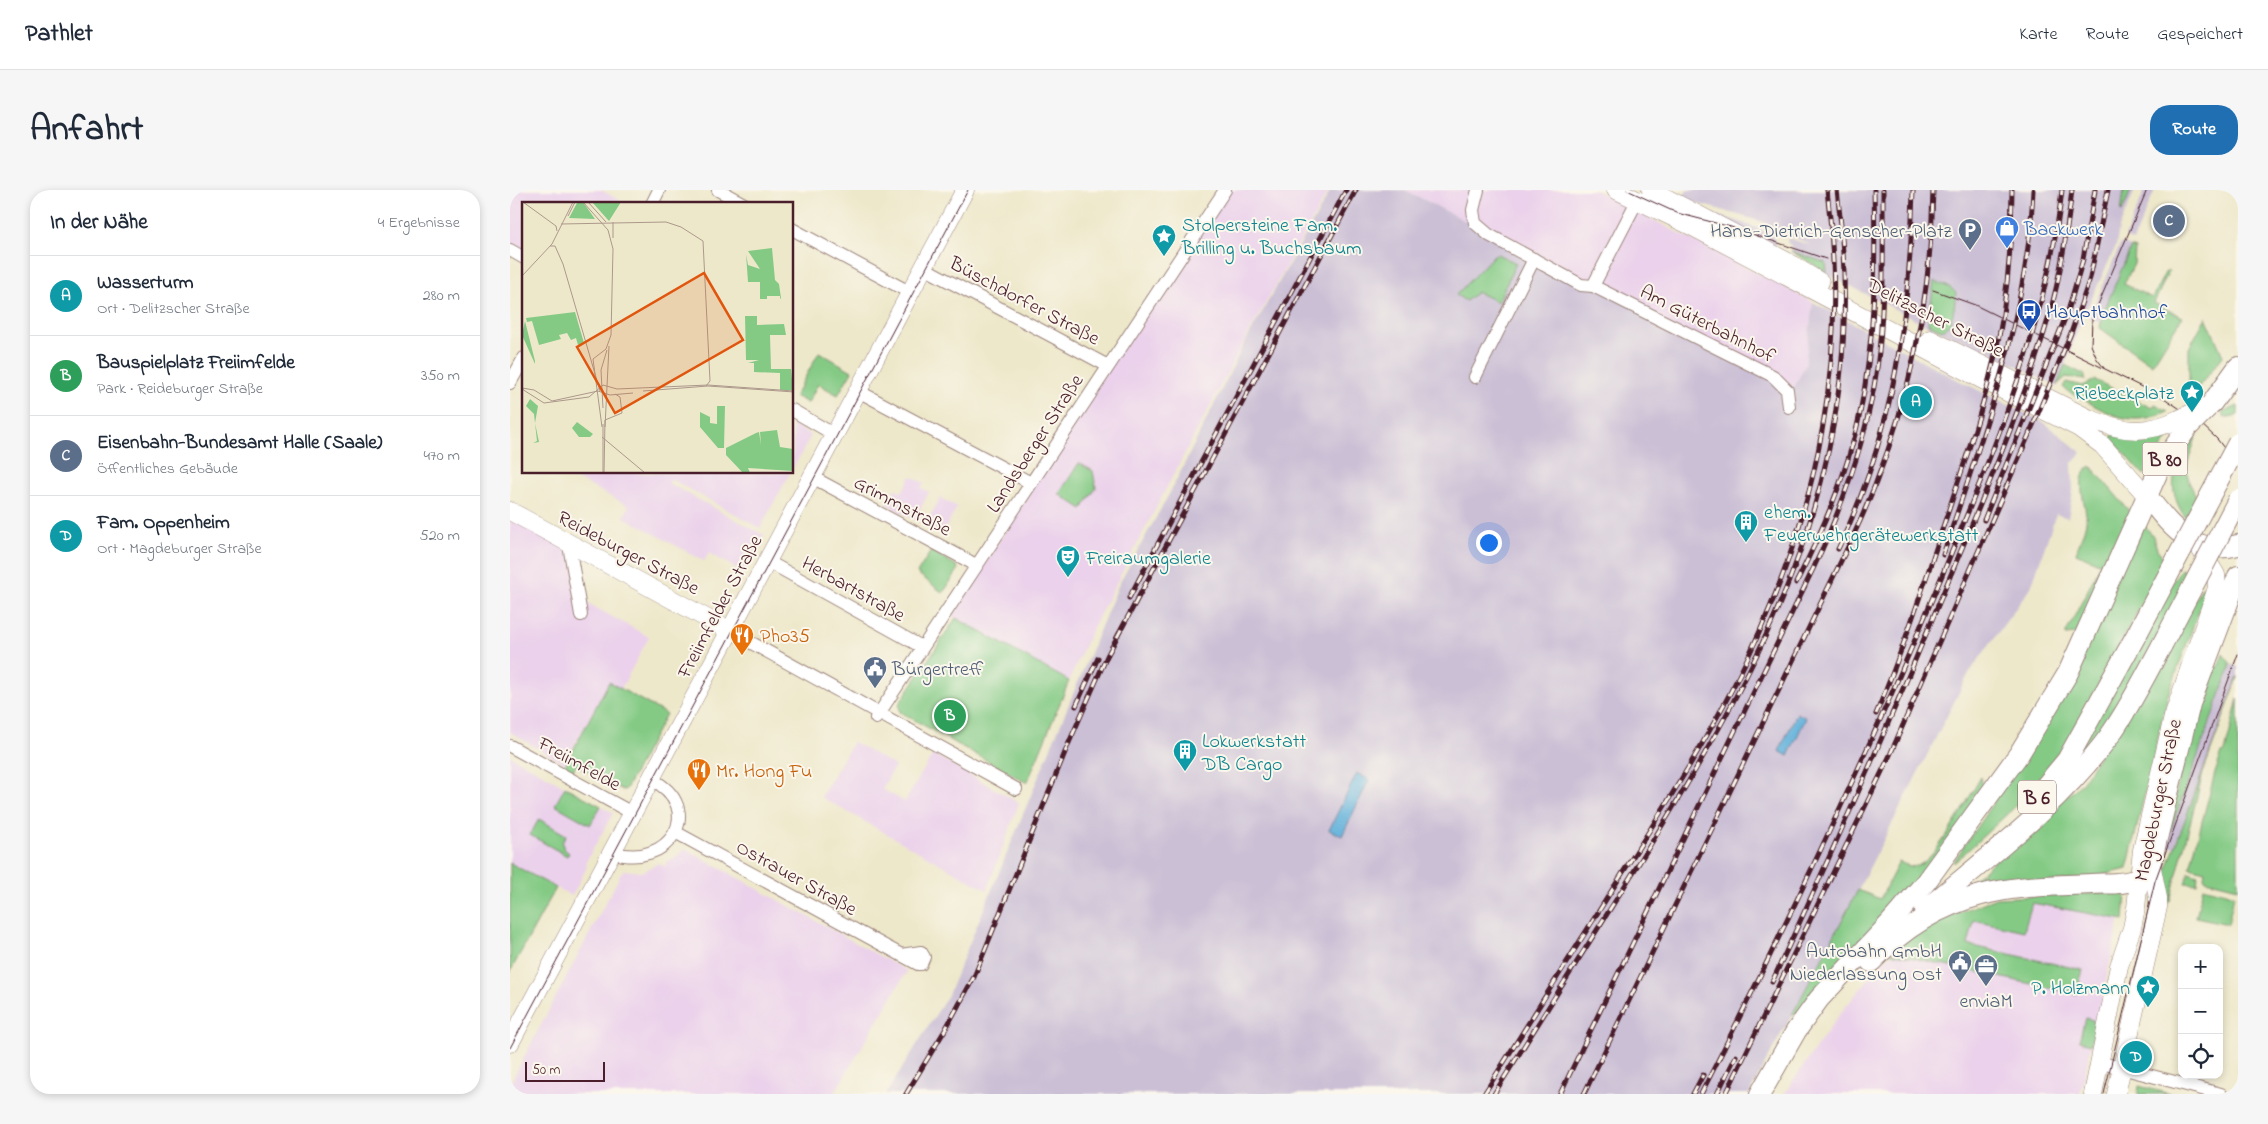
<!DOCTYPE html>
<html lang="de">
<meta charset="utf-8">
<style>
body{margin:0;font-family:"Indie Flower",sans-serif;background:#f6f6f7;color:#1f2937}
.controls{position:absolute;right:15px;bottom:15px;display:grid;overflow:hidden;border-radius:10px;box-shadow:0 2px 8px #0003}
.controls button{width:45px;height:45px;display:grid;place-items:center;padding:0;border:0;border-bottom:1px solid #e0e1e3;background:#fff;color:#1f2937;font:25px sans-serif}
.scale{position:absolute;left:15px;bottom:12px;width:80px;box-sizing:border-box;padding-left:5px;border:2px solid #4a1f2b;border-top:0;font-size:14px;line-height:18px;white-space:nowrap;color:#4a1f2b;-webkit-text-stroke:4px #fbf7ec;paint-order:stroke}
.you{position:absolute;left:978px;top:352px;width:18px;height:18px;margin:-12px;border:4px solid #fff;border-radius:50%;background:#1a73e8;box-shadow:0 0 0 8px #1a73e833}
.badge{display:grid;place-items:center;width:32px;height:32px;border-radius:50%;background:#1f6fb2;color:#fff;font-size:16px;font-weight:700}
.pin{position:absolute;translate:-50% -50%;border:2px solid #fff;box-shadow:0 1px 5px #0006}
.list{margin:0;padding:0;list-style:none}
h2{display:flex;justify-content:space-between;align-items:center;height:65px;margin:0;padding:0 20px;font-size:21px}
h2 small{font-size:16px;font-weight:400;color:#747a83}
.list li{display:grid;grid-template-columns:32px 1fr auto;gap:15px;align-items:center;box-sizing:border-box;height:80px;padding:0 20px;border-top:1px solid #e0e1e3}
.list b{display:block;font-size:19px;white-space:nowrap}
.list p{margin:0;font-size:16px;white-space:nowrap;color:#747a83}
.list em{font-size:16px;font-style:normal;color:#747a83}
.icon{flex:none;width:28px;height:28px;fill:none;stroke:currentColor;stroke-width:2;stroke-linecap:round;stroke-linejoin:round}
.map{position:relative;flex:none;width:1728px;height:904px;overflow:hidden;border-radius:20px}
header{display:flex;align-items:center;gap:30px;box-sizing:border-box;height:70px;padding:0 25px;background:#fff;border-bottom:1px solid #e0e1e3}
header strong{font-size:24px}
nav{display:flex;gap:28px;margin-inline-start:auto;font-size:18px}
.intro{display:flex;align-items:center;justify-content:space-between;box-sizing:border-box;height:120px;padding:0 30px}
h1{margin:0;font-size:35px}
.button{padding:12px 22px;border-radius:20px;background:#1f6fb2;color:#fff;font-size:18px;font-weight:700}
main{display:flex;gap:30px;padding:0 30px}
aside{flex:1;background:#fff;border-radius:20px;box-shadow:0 2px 8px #0003}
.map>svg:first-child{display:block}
.built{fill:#ebd1eb}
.industrial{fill:#cbbfd5}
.green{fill:#84ca85;stroke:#677458}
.water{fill:#60b0da;stroke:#556882}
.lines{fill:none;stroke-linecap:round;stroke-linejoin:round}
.street-casing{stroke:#9c847b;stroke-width:14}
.secondary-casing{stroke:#9c847b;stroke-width:19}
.primary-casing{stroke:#9c847b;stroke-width:22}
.street{stroke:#fff;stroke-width:12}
.secondary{stroke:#fff;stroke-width:18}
.primary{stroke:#fff;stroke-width:20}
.tram{stroke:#4a1f2b;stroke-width:1}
.rail-casing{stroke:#4a1f2b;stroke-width:5}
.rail{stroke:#fbf7ec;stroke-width:3;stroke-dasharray:9;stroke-linecap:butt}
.secondary-bridge-casing{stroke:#9c847b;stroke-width:19;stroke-linecap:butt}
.primary-bridge-casing{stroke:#9c847b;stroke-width:22;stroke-linecap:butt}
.secondary-bridge{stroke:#fff;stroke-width:18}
.primary-bridge{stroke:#fff;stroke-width:20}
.labels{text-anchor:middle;stroke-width:4;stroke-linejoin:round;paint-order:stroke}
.shield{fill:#fbf7ec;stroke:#7f6065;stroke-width:1}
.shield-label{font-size:19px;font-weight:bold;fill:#4a1f2b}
.culture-label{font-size:20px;fill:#0d838f;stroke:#fbf7ec;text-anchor:start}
.shop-label{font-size:20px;fill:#366cbe;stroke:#fbf7ec;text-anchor:start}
.service-label{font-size:20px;fill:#4e5e75;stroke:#fbf7ec;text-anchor:end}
.street-label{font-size:20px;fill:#4a1f2b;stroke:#fbf7ec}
.transit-label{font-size:20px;fill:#164399;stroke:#fbf7ec;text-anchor:start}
.food-label{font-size:20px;fill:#c56008;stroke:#fbf7ec;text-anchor:start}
.inset-road{fill:none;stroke:#ac988b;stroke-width:1}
.view{fill:#e0560e;fill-opacity:0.15;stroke:#e0560e;stroke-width:2.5}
.inset-edge{fill:none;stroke:#4a1f2b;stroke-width:2.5}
</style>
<header>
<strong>Pathlet</strong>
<nav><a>Karte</a><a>Route</a><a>Gespeichert</a></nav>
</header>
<div class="intro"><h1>Anfahrt</h1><a class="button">Route</a></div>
<main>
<aside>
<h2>In der Nähe<small>4 Ergebnisse</small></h2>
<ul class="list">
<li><span class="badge" style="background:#0f9aa8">A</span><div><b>Wasserturm</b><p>Ort · Delitzscher Straße</p></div><em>280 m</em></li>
<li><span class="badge" style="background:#2e9e5b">B</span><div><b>Bauspielplatz Freiimfelde</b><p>Park · Reideburger Straße</p></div><em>350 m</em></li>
<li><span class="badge" style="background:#5c6f8a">C</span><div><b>Eisenbahn-Bundesamt Halle (Saale)</b><p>Öffentliches Gebäude</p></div><em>470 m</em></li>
<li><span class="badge" style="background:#0f9aa8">D</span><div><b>Fam. Oppenheim</b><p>Ort · Magdeburger Straße</p></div><em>520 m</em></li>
</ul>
</aside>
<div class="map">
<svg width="1728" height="904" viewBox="0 0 1728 904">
<rect width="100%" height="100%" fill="#fbf7ec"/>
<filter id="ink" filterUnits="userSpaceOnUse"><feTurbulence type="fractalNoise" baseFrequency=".02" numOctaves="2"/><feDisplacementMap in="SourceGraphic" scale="10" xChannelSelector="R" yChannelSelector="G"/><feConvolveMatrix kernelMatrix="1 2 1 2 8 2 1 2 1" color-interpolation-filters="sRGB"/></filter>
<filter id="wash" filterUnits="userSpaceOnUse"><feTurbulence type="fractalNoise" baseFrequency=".0096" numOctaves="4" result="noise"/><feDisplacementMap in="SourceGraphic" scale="20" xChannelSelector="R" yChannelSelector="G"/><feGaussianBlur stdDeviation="1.12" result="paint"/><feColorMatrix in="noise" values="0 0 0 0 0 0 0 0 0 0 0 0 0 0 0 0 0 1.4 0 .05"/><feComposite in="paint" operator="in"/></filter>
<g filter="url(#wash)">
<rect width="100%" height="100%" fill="#eee8cb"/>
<g class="built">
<polygon points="0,0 91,0 116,14 14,14 14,61 0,53"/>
<polygon points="716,0 819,0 732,155 580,443 559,491 442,426 604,169"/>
<polygon points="895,0 1085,0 1303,112 1295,176 1283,199"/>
<polygon points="283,235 301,245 283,279"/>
<polygon points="56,283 280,283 250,338 161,289 158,293 254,345 234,383 199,363 194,371 114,327 119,316"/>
<polygon points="401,286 414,293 411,298 419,302 404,330 376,314 385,299 392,302"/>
<polygon points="430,308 447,317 432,344 416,335"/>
<polygon points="0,322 60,356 70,409 139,447 111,499 99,492 54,574 0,542"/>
<polygon points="343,552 385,576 372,599 395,612 423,564 509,613 477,700 311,607"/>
<polygon points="0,566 103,623 76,672 77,677 62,706 0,673"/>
<polygon points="175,659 397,781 324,904 0,904 0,894 113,680 132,682 149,673 155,677 157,671 165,668"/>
<polygon points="1516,710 1610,728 1570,904 1274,904 1329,825 1375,769 1432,735"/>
</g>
<g class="industrial">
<polygon points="821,0 895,0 1283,199 1295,176 1303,112 1450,191 1535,233 1572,263 1562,273 1563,300 1558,328 1546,324 1521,397 1459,483 1348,700 1339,729 1271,844 1239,904 376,904 438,805 608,396 663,297 733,156"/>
<polygon points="1177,0 1625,0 1609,38 1606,56 1572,129 1547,197 1479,161 1418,136 1315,83 1316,73 1281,61 1282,57 1277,52 1278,48 1303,56 1253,32 1172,9"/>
<polygon points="1635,0 1645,0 1623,51 1615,47"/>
<polygon points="1186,20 1224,30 1261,43 1267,56 1225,41"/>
<polygon points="1611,53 1621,57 1590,132 1579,128"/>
<polygon points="1722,474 1728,477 1728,487 1664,658 1655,655"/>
</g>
<g class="green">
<polygon points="1614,0 1621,0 1612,22 1611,22"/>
<polygon points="1621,57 1625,59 1624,74 1614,94 1642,108 1656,81 1659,81 1644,113 1672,127 1642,175 1590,138 1593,123"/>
<polygon points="1281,61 1316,73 1317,83"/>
<polygon points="987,64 1006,73 988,112 967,102 956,111 946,105 984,65"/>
<path d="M1424,91l17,7 5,5c-2,13 -2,34 -15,37l-13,-6z"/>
<polygon points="1696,127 1713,166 1683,204 1679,196 1679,158"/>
<polygon points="309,162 342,181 328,205 308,194 298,213 285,206"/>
<polygon points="1555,175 1575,185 1575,190 1556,187 1547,195"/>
<path d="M1585,190l57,28 3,-4 13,7c-34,16 -55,6 -85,-12 -6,-3 -15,-6 -20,-12l3,-5 17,4z"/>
<polygon points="1728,216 1728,225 1714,228 1712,223"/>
<path d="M1658,242l2,3 -26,40 -33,-37 1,-3c20,6 37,2 56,-3z"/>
<path d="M1686,247c-8,28 -16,32 2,62l-13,18c-21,-31 -11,-54 11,-80z"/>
<polygon points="569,273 583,281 586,298 572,319 549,304"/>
<path d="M1581,276l39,46 -53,122 -12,1 36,-71 -25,-11c3,-10 8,-21 10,-31 2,-18 -14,-43 5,-56z"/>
<polygon points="1631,331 1643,346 1647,359 1655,370 1556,556 1527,594 1508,614 1444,673 1444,671 1528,546"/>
<polygon points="421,361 447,376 448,380 433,403 407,383"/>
<polygon points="1671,379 1680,384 1645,451 1585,556 1517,622"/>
<polygon points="1693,396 1694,407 1658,505 1617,679 1593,685 1455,702 1454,698 1572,593"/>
<polygon points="446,428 559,491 517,593 390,522 389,514"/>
<polygon points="1713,464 1720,473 1720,478 1655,655 1674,564 1706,477 1708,478"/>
<polygon points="1728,487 1694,579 1660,711 1655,711 1652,692"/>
<polygon points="99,492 156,524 116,599 113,600 66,575 61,584 53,579"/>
<polygon points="1728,509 1728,698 1696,690 1694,687 1695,681 1680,677 1705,583 1712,563 1715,562"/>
<path d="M1471,587l4,20 -54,69 -130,147 -9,2 66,-125 22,9 19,-37c6,2 12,6 18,4 20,-6 52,-69 64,-89z"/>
<polygon points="55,597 91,616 80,635 45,615"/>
<polygon points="29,629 56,645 52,653 54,659 59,663 57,666 20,645"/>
<polygon points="0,673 46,698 0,782"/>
<polygon points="1679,682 1688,685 1687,694 1675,693"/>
<polygon points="1693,697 1724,705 1718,734 1686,727"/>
<polygon points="1616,702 1614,730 1522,713 1514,741 1464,730 1458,755 1573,780 1566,804 1381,763 1397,750 1432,729 1486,708"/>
<polygon points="1575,828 1583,830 1585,837 1581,854 1569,851"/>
<polygon points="1629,896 1660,904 1628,904"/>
</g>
<g class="water">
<polygon points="1287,523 1296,528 1278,566 1269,561"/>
<polygon points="847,583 859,590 832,646 819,640"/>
</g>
</g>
<g filter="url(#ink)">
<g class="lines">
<g class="street-casing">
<g id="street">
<polyline points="208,0 234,14"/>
<polyline points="968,0 963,20 965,33 979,45 1071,95 1083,96 1263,186 1277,200 1279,217"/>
<polyline points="142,14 149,0"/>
<polyline points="282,39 401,103"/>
<polyline points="0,60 14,68"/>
<polyline points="414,78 598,176"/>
<polyline points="1083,96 1127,11"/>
<polyline points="965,187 1024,69"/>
<polyline points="0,193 14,168"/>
<polyline points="348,201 521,293"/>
<polyline points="282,220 325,245"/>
<polyline points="302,287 466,375"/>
<polyline points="59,355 71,425"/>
<polyline points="257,371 412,457"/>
<polyline points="220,441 506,599"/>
<polyline points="366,528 715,0"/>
<polyline points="0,556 122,623"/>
<polyline points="165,642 408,774 411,774 414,767 411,762 391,765"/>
<path d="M102,662c57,19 96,-44 39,-73"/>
<polyline points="1588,872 1711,904"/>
</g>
</g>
<g class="secondary-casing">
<g id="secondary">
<polyline points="1106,0 1183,37 1473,190 1569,238 1592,255 1636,305"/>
<polyline points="1141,0 1276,71 1310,92"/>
<path d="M1420,149l160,80c34,13 55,16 89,0"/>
<polyline points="0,321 220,441"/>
<polyline points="0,853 455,0"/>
<polyline points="1583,904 1609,776 1622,738 1626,718 1632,660 1663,527 1707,398 1706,385 1691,360"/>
<polyline points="1606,904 1648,717 1648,708 1641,673"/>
</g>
</g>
<g class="primary-casing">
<g id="primary">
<polyline points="1702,213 1728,177"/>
<path d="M1636,305c25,31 46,62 92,50"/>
<polyline points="1519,616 1557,570 1628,442"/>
<path d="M1415,720c64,-54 132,-104 183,-172 21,-29 37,-62 54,-93"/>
<path d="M1361,772c30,-32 67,-56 110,-67 36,-10 73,-9 110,-11 15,-1 35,1 49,-6 6,-3 9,-8 11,-15l39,-159 48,-128"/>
<polyline points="1250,904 1286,841 1309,809 1380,733 1415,693 1509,564 1558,483 1650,277 1678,237"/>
</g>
</g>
<use href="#street" class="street"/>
<use href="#secondary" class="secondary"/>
<use href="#primary" class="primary"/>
<g class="tram">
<polyline points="1117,0 1167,23 1221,37 1316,69"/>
<polyline points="1423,100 1465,115 1654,208 1688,231 1707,249 1728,276"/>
<polyline points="1594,178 1587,169 1581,155 1582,129 1637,0"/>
<polyline points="0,858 458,0"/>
<polyline points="1594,904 1645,691 1728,464"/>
</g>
<g class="rail-casing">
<g id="rail">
<polyline points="1474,330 1558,121 1573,69 1585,0"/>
<path d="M1328,359c55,-113 72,-234 75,-359"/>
<path d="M1433,365c39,-118 85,-239 90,-365"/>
<path d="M1286,393c27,-53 52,-111 64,-170 15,-73 16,-149 14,-223"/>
<polyline points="619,408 836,0"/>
<polyline points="566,516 588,468"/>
<path d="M1366,524c25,-59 45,-120 65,-181 24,-72 50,-144 62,-219 6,-41 9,-83 9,-124"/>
<path d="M1262,792c62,-133 121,-267 177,-403 36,-86 74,-173 100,-263 12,-41 18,-84 23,-126"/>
<polyline points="396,904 435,840 464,787 558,555 597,466 846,0"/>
<path d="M974,904c46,-73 92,-146 138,-220 45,-71 91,-143 127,-219 71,-150 99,-300 78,-465"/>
<path d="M984,904c45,-72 90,-144 135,-215 140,-223 245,-416 208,-689"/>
<path d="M1050,904l254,-527c30,-64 53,-129 63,-199 8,-58 6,-119 6,-178"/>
<path d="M1074,904l271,-562c50,-108 76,-222 78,-342"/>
<polyline points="1183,904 1193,885"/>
<path d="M1191,904c87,-171 169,-344 242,-521 51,-124 104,-249 119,-383"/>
<polyline points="1207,904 1226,866"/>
<polyline points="1216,904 1380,565 1524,233 1561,143 1580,88 1598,0"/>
</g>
</g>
<use href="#rail" class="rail"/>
<g class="secondary-bridge-casing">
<polyline id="secondary-bridge" points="1669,229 1694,217"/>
</g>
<g class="primary-bridge-casing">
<g id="primary-bridge">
<polyline points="1678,237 1698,217"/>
<polyline points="1628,442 1728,253"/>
<polyline points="1652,455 1728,310"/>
</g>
</g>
<use href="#secondary-bridge" class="secondary-bridge"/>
<use href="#primary-bridge" class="primary-bridge"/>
</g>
</g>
<defs>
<g id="shop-pin" transform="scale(1.25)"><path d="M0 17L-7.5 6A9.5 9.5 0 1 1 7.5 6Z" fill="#3f7fe0" stroke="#fbf7ec"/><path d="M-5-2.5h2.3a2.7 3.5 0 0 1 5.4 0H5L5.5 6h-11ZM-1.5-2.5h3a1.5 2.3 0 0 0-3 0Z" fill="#fff"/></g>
<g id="parking-pin" transform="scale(1.25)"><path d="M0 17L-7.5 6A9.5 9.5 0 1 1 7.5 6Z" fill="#5c6f8a" stroke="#fbf7ec"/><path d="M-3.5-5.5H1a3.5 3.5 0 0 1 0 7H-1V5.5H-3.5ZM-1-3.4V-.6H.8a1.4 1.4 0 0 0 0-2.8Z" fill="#fff"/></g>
<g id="sight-pin" transform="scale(1.25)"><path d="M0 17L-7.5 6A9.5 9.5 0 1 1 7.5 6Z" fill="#0f9aa8" stroke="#fbf7ec"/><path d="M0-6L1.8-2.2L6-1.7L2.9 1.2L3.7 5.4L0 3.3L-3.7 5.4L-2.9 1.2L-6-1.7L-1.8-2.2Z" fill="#fff"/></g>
<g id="bus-pin" transform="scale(1.25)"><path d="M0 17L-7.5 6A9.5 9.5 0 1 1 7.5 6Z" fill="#1a4fb4" stroke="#fbf7ec"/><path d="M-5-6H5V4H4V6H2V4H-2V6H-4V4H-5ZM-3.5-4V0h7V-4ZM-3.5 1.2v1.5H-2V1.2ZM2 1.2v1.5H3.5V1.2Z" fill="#fff"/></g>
<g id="building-pin" transform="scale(1.25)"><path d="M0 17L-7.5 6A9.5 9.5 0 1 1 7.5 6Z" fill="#0f9aa8" stroke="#fbf7ec"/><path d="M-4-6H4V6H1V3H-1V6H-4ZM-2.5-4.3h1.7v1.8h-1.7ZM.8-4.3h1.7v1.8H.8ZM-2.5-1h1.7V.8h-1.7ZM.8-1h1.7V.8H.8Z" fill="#fff"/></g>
<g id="theatre-pin" transform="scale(1.25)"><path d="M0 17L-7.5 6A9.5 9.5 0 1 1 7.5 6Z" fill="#0f9aa8" stroke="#fbf7ec"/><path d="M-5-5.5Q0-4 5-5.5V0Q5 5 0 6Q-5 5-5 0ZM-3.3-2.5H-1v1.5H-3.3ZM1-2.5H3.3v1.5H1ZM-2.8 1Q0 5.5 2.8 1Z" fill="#fff"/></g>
<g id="restaurant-pin" transform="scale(1.25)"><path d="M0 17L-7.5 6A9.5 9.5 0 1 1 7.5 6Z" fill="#e8710a" stroke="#fbf7ec"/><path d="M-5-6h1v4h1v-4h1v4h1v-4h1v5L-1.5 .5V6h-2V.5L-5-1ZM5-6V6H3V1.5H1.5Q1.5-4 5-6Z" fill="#fff"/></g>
<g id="civic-pin" transform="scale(1.25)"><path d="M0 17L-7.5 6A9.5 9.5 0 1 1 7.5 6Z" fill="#5c6f8a" stroke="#fbf7ec"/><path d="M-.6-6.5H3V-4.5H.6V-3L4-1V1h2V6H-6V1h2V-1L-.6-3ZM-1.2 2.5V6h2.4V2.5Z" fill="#fff"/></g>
<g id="office-pin" transform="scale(1.25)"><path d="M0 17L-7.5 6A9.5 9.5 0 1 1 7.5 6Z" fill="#5c6f8a" stroke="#fbf7ec"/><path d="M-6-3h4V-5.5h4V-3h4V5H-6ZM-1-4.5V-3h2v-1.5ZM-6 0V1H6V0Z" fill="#fff"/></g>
</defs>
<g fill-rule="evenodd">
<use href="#shop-pin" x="1497" y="38"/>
<use href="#parking-pin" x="1460" y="40"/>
<use href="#sight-pin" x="654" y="46"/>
<use href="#bus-pin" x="1519" y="121"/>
<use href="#sight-pin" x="1682" y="202"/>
<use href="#building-pin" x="1236" y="332"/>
<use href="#theatre-pin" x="558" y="367"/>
<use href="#restaurant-pin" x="232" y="445"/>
<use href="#civic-pin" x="365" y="478"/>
<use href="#building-pin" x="675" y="561"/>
<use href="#restaurant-pin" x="189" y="580"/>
<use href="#civic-pin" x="1450" y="772"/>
<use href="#office-pin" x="1476" y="776"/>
<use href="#sight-pin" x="1638" y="797"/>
</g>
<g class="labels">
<g class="shield">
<rect x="1632.5" y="252.5" width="45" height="33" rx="4"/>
<rect x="1508" y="590.5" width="38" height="33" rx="4"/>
</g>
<g class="shield-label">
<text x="1655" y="276">B 80</text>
<text x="1527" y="614">B 6</text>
</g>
<g class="culture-label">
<text x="672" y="41">Stolpersteine Fam.<tspan x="672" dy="23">Brilling u. Buchsbaum</tspan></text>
<text x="1664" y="209" text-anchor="end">Riebeckplatz</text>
<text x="1254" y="328">ehem.<tspan x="1254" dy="23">Feuerwehrgerätewerkstatt</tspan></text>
<text x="576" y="374">Freiraumgalerie</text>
<text x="692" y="557">Lokwerkstatt<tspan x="692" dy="23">DB Cargo</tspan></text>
<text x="1620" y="804" text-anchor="end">P. Holzmann</text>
</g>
<g class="shop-label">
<text x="1514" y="45">Backwerk</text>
</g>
<g class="service-label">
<text x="1442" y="47">Hans-Dietrich-Genscher-Platz</text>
<text x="382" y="485" text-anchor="start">Bürgertreff</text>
<text x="1432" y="767">Autobahn GmbH<tspan x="1432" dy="23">Niederlassung Ost</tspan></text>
<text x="1476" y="817" text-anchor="middle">enviaM</text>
</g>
<g class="street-label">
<text transform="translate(515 110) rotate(28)" y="7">Büschdorfer Straße</text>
<text transform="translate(1426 127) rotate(27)" y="7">Delitzscher Straße</text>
<text transform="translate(1198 133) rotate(27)" y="7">Am Güterbahnhof</text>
<text transform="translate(524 253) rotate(-57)" y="7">Landsberger Straße</text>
<text transform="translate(393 315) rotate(28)" y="7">Grimmstraße</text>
<text transform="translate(119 362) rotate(28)" y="7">Reideburger Straße</text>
<text transform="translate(344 398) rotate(29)" y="7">Herbartstraße</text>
<text transform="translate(209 416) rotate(-62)" y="7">Freiimfelder Straße</text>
<text transform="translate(70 573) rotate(29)" y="7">Freiimfelde</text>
<text transform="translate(1647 610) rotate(-78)" y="7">Magdeburger Straße</text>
<text transform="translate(287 687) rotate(29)" y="7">Ostrauer Straße</text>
</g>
<g class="transit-label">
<text x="1536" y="128">Hauptbahnhof</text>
</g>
<g class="food-label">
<text x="250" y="452">Pho35</text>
<text x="206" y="587">Mr. Hong Fu</text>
</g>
</g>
<g transform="translate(12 12)">
<rect width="271" height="271" fill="#eee8cb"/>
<path d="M61,0l12,17 -26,-1 8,-15zM70,0h29l-12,19zM250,46l3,32 4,4 2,14 -1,1h-6h6v-3h-13v3h-7v-17h-12l-2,-28 2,11 12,4 -12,-18zM53,110l9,31 -6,2 -2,-7 -5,2 -4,-7 -8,2 2,4 -22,6 -7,-24 -5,1 -1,-4zM223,114h12v9l27,-1 2,11h-16l1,34h20l2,21h-13v-17l-26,-1v-9h-6l11,-3h-13zM3,119l10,40v3l-13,-29zM8,197l8,7 -3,17 4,19 -6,1 4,-2 -3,-27 -8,-8zM195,204h8l-1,42h-6l-18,-21v-15l10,5v6l7,1zM55,220l16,12 -3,3h-11l-7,-9zM255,228l3,17 13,2v22l-45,-3 2,5h-7l-17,-18v-7l30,-15 3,-1 2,13 -1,-13z" fill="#84ca85"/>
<path class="inset-road" d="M1,0l33,24 1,5M61,0l25,28 5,19 -2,86 -5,14 -13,10 9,68M66,0l18,20M46,14l7,-14M91,20v16M39,22l105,-2 15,5 22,14 7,140 -4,5M28,44h5l8,18 37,127M0,74l30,-32 21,-42M0,186l12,2 18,11 46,-10 12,4 23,-2M0,187l22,14 45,-6 14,-12 14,4 91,-4 86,6M121,189l65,-5 86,6M81,206l-2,-38 6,-20M81,222v49M83,225l4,-81M80,235l43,36M82,271l1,-53 17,-7 -2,-16 -5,-3"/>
<path class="view" d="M182,71l39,67 -128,73 -38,-66z"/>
<rect width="271" height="271" class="inset-edge"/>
</g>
</svg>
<div class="controls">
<button>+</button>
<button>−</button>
<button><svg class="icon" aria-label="locate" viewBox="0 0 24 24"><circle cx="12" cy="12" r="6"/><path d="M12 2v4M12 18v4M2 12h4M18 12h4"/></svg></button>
</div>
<div class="scale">50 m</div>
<div class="you"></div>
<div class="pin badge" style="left:1406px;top:212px;background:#0f9aa8">A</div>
<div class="pin badge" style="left:440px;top:526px;background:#2e9e5b">B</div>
<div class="pin badge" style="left:1659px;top:31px;background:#5c6f8a">C</div>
<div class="pin badge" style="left:1626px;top:867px;background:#0f9aa8">D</div>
</div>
</main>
